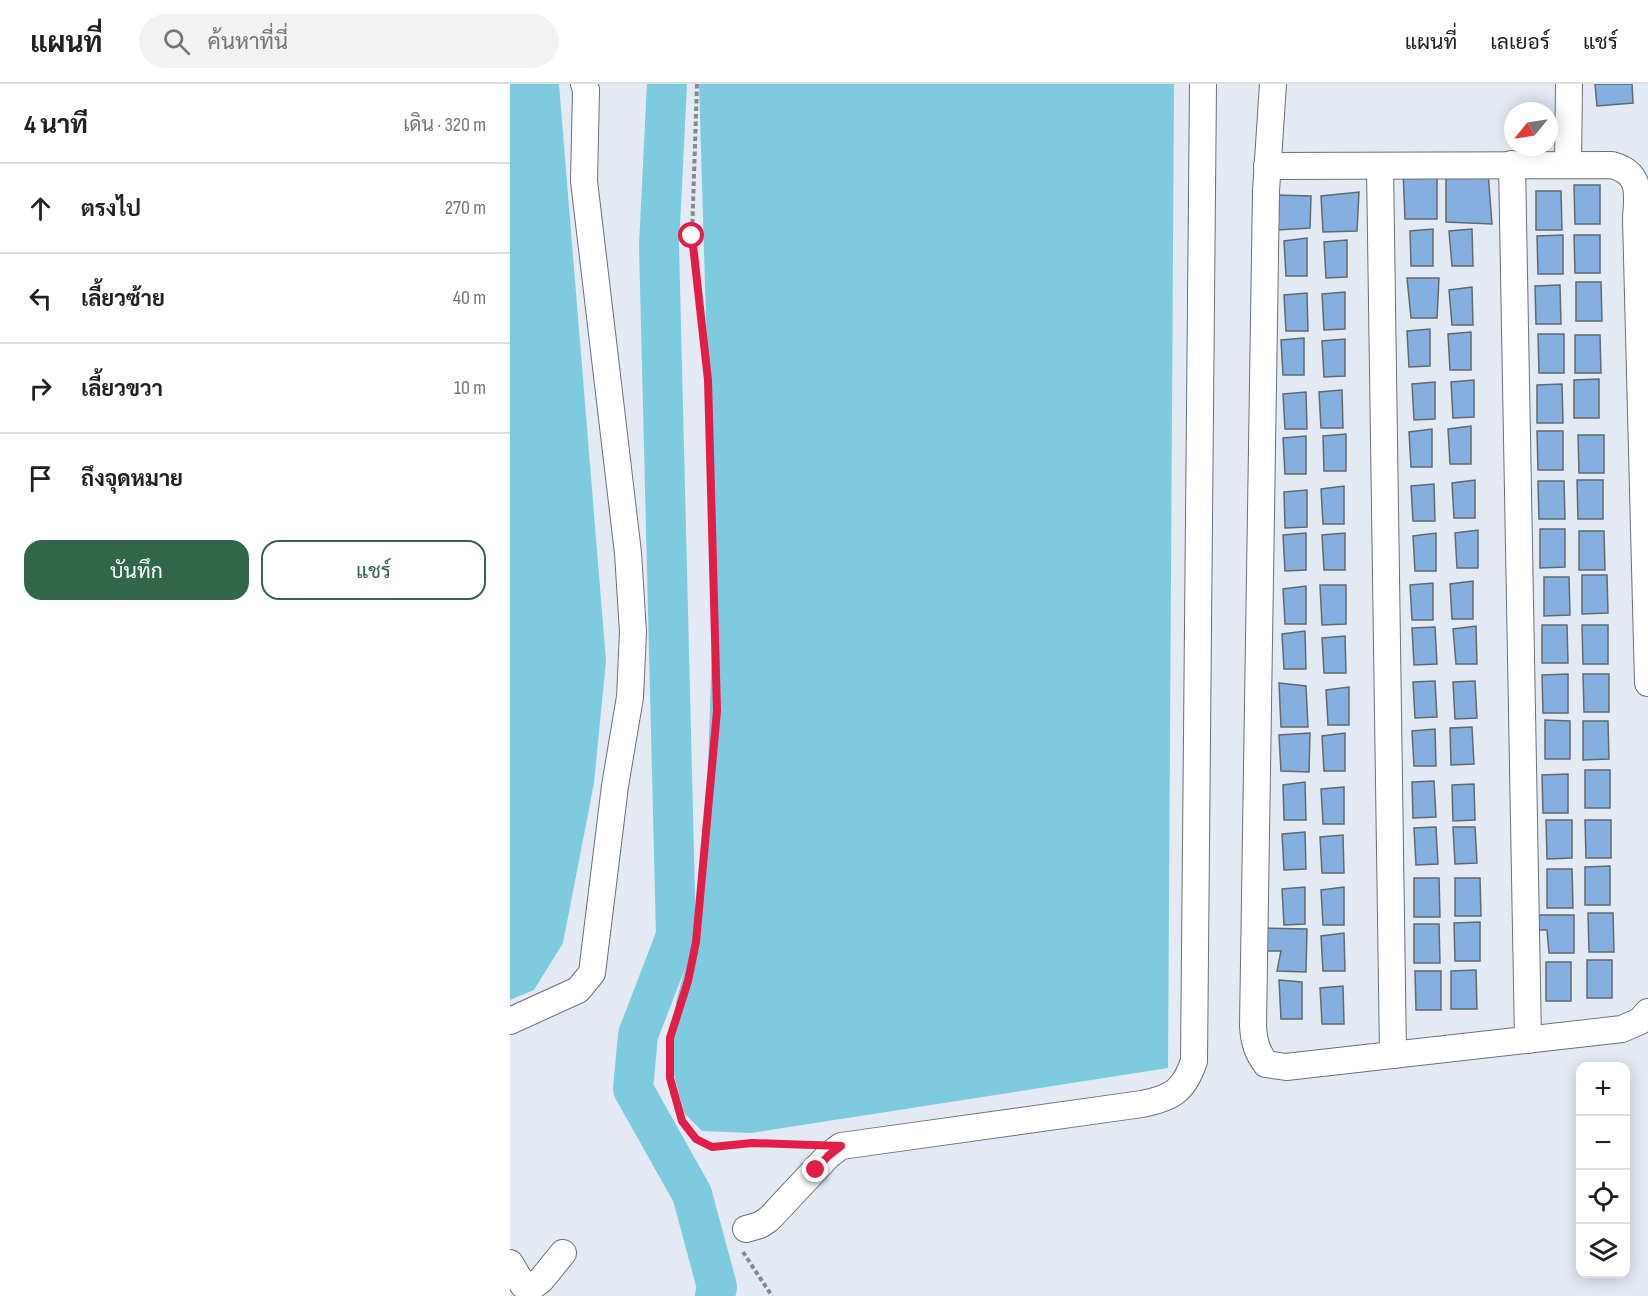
<!DOCTYPE html>
<html lang="th">
<meta charset="utf-8">
<style>
body{margin:0;font-family:"Sofia Sans Condensed",Sarabun,sans-serif;background:#f2f2f2;color:#222}
.controls{position:absolute;right:18px;bottom:18px;display:grid;overflow:hidden;border-radius:12px;box-shadow:0 3px 15px #0003}
.controls button{width:54px;height:54px;display:grid;place-items:center;padding:0;border:0;border-bottom:2px solid #e0e0e0;background:#fff;color:#222;font:30px sans-serif}
.compass{position:absolute;left:994px;top:18px;width:54px;height:54px;border-radius:50%;background:#fff;box-shadow:0 3px 15px #0003;rotate:240deg}
.stop{position:absolute;width:18px;height:18px;margin:-14px;border:4px solid #e11d48;border-radius:50%;background:#fff}
.stop.end{background:#e11d48;border-color:#fff;box-shadow:0 2px 6px #0008}
.list{margin:0;padding:0;list-style:none}
h2{display:flex;justify-content:space-between;align-items:center;height:78px;margin:0;padding:0 24px;font-size:26px}
h2 small{font-size:20px;font-weight:400;color:#767676}
.list li{display:grid;grid-template-columns:39px 1fr auto;gap:18px;align-items:center;box-sizing:border-box;height:90px;padding:0 24px;border-top:2px solid #e0e0e0}
.list b{display:block;font-size:22px;white-space:nowrap}
.list em{font-size:20px;font-style:normal;color:#767676}
.actions{display:flex;gap:12px;padding:18px 24px}
.actions a{flex:1;padding:14px 0;border:2px solid #32664b;border-radius:18px;text-align:center;font-size:21px;color:#32664b}
.actions .main{background:#32664b;color:#fff}
.icon{flex:none;width:33px;height:33px;fill:none;stroke:currentColor;stroke-width:2;stroke-linecap:round;stroke-linejoin:round}
.map{position:relative;flex:none;width:1138px;height:1212px;overflow:hidden}
header{display:flex;align-items:center;gap:36px;box-sizing:border-box;height:84px;padding:0 30px;background:#fff;border-bottom:2px solid #e0e0e0}
header strong{font-size:28px}
nav{display:flex;gap:33px;margin-inline-start:auto;font-size:21px}
.search{width:420px;height:54px;background:#f2f2f2;display:flex;align-items:center;gap:15px;box-sizing:border-box;padding:0 21px;border-radius:33px;color:#767676;font-size:22px}
main{display:flex}
aside{flex:1;background:#fff}
.map>svg:first-child{display:block}
.water{fill:#7ecbe0}
.lines{fill:none;stroke-linecap:round;stroke-linejoin:round}
.river{stroke:#7ecbe0;stroke-width:40}
.building{fill:#85afde;stroke:#626970;stroke-width:1.5}
.street-casing{stroke:#6b7179;stroke-width:28}
.path{stroke:#848990;stroke-width:4;stroke-dasharray:4.5 3;stroke-linecap:butt}
.street{stroke:#fff;stroke-width:26}
.route{stroke:#e11d48;stroke-width:8}
</style>
<header>
<strong>แผนที่</strong>
<div class="search"><svg class="icon" aria-label="search" viewBox="0 0 24 24"><circle cx="10" cy="10" r="6"/><path d="M15 15l6 6"/></svg>ค้นหาที่นี่</div>
<nav><a>แผนที่</a><a>เลเยอร์</a><a>แชร์</a></nav>
</header>
<main>
<aside>
<h2>4 นาที<small>เดิน · 320 m</small></h2>
<ul class="list">
<li><svg class="icon" aria-label="ahead" viewBox="0 0 24 24"><path d="M12 20V5M6 11l6-6 6 6"/></svg><div><b>ตรงไป</b></div><em>270 m</em></li>
<li><svg class="icon" aria-label="left" viewBox="0 0 24 24"><path d="M17 20v-9H6M10 6l-5 5 5 5"/></svg><div><b>เลี้ยวซ้าย</b></div><em>40 m</em></li>
<li><svg class="icon" aria-label="right" viewBox="0 0 24 24"><path d="M7 20v-9h11M14 6l5 5-5 5"/></svg><div><b>เลี้ยวขวา</b></div><em>10 m</em></li>
<li><svg class="icon" aria-label="arrive" viewBox="0 0 24 24"><path d="M6 21V4h12l-3 4 3 4H6"/></svg><div><b>ถึงจุดหมาย</b></div></li>
</ul>
<div class="actions"><a class="main">บันทึก</a><a>แชร์</a></div>
</aside>
<div class="map">
<svg width="1138" height="1212" viewBox="0 0 1138 1212">
<rect width="100%" height="100%" fill="#e3eaf3"/>
<g class="water">
<polygon points="0,0 49,0 96,577 84,699 53,859 24,906 0,916"/>
<polygon points="189,0 664,0 658,984 241,1049 192,1047 174,1029 162,983 166,918 181,862 194,803 204,501"/>
</g>
<g class="lines">
<polyline class="river" points="157,0 149,161 166,852 128,951 123,1005 182,1110 207,1203 205,1212"/>
</g>
<g class="building">
<polygon points="1085,0 1122,0 1123,19 1087,22"/>
<polygon points="893,87 927,87 927,135 895,135"/>
<polygon points="978,88 982,140 936,138 936,92"/>
<polygon points="1064,101 1090,101 1090,140 1065,140"/>
<polygon points="1026,107 1051,107 1052,146 1026,146"/>
<polygon points="849,108 847,147 813,148 811,112"/>
<polygon points="766,111 801,112 800,144 768,146"/>
<polygon points="923,145 923,182 901,182 900,147"/>
<polygon points="962,145 963,182 942,182 939,147"/>
<polygon points="1053,151 1053,190 1028,190 1027,152"/>
<polygon points="1064,151 1090,151 1090,189 1065,189"/>
<polygon points="797,154 797,192 776,192 774,157"/>
<polygon points="837,156 837,193 816,194 814,158"/>
<polygon points="897,194 929,194 927,234 901,234"/>
<polygon points="1066,198 1091,198 1092,237 1066,237"/>
<polygon points="1050,201 1051,240 1026,240 1025,202"/>
<polygon points="962,203 963,241 942,241 939,206"/>
<polygon points="835,208 835,245 814,246 812,210"/>
<polygon points="797,209 798,247 776,247 774,211"/>
<polygon points="920,245 920,282 899,283 897,247"/>
<polygon points="961,248 961,286 940,286 938,250"/>
<polygon points="1028,250 1054,250 1054,289 1029,289"/>
<polygon points="1065,251 1090,251 1091,289 1065,289"/>
<polygon points="794,254 794,291 773,291 771,256"/>
<polygon points="835,255 835,292 814,293 812,257"/>
<polygon points="1089,295 1089,334 1064,334 1064,296"/>
<polygon points="964,296 964,333 943,334 941,298"/>
<polygon points="925,298 925,335 904,336 902,300"/>
<polygon points="1052,300 1053,339 1027,339 1027,301"/>
<polygon points="832,306 833,344 811,344 809,308"/>
<polygon points="796,308 797,345 775,345 773,310"/>
<polygon points="961,342 961,380 940,380 938,345"/>
<polygon points="922,345 922,383 901,383 899,348"/>
<polygon points="1027,347 1053,347 1053,386 1028,386"/>
<polygon points="836,350 836,387 814,387 813,352"/>
<polygon points="1068,351 1094,351 1094,389 1069,389"/>
<polygon points="796,352 796,390 775,390 773,354"/>
<polygon points="965,396 965,434 944,434 942,399"/>
<polygon points="1067,396 1093,396 1093,435 1068,435"/>
<polygon points="1028,397 1054,397 1055,435 1029,435"/>
<polygon points="924,400 925,437 903,437 901,402"/>
<polygon points="834,402 834,440 813,440 811,405"/>
<polygon points="797,406 797,443 775,444 774,408"/>
<polygon points="1030,445 1055,445 1055,483 1030,484"/>
<polygon points="968,446 968,484 947,484 945,449"/>
<polygon points="1069,447 1094,447 1095,486 1069,486"/>
<polygon points="796,449 796,486 775,487 773,451"/>
<polygon points="835,449 835,486 814,486 812,451"/>
<polygon points="926,449 926,487 905,487 903,452"/>
<polygon points="1072,491 1097,491 1098,529 1072,530"/>
<polygon points="1034,493 1059,493 1060,531 1034,532"/>
<polygon points="963,497 963,535 942,535 940,500"/>
<polygon points="923,499 923,536 902,536 900,501"/>
<polygon points="810,501 836,501 836,540 812,541"/>
<polygon points="796,502 796,540 775,540 773,505"/>
<polygon points="1032,541 1057,541 1058,579 1032,579"/>
<polygon points="1072,541 1098,541 1098,580 1073,580"/>
<polygon points="966,542 967,580 946,580 943,545"/>
<polygon points="925,543 927,580 904,581 902,544"/>
<polygon points="795,547 796,585 774,585 772,550"/>
<polygon points="835,552 836,589 814,589 812,554"/>
<polygon points="1058,590 1058,629 1033,629 1032,591"/>
<polygon points="1073,590 1099,590 1099,628 1074,628"/>
<polygon points="925,597 927,633 905,634 903,598"/>
<polygon points="965,597 967,634 945,635 943,598"/>
<polygon points="769,599 796,602 798,643 771,643"/>
<polygon points="839,603 839,641 818,641 816,606"/>
<polygon points="1035,636 1060,637 1060,675 1035,675"/>
<polygon points="1073,637 1098,637 1099,675 1073,676"/>
<polygon points="962,643 964,680 941,681 940,644"/>
<polygon points="925,645 926,682 904,682 902,647"/>
<polygon points="800,649 799,688 771,687 769,651"/>
<polygon points="835,649 835,687 814,687 812,652"/>
<rect x="1075" y="686" width="25" height="38"/>
<polygon points="1058,690 1058,729 1033,729 1032,691"/>
<polygon points="924,697 926,733 903,734 902,698"/>
<polygon points="795,698 796,736 774,736 773,701"/>
<polygon points="964,700 965,736 943,737 942,701"/>
<polygon points="834,703 834,740 813,740 811,705"/>
<polygon points="1036,736 1062,736 1062,774 1037,775"/>
<polygon points="1075,736 1101,736 1101,774 1076,774"/>
<polygon points="926,743 928,780 906,781 904,744"/>
<polygon points="943,743 965,743 967,779 945,780"/>
<polygon points="795,748 796,785 774,786 772,750"/>
<polygon points="833,751 834,789 812,789 810,753"/>
<polygon points="1100,782 1100,821 1075,821 1075,783"/>
<polygon points="1037,785 1062,785 1063,824 1037,824"/>
<polygon points="904,794 929,794 930,833 904,833"/>
<polygon points="945,794 970,794 971,832 945,832"/>
<polygon points="795,803 795,840 774,841 772,805"/>
<polygon points="834,803 834,841 813,841 811,806"/>
<polygon points="1078,829 1103,829 1104,868 1079,868"/>
<polygon points="1020,831 1064,831 1064,869 1039,869 1037,846 1021,846"/>
<polygon points="970,838 970,877 945,877 944,839"/>
<polygon points="904,840 929,840 930,879 904,879"/>
<polygon points="753,844 797,845 796,888 767,887 771,867 754,867"/>
<polygon points="834,849 835,887 813,887 811,852"/>
<rect x="1077" y="876" width="25" height="38"/>
<rect x="1036" y="878" width="25" height="39"/>
<polygon points="966,886 967,925 941,925 941,887"/>
<polygon points="905,887 931,887 931,926 906,926"/>
<polygon points="769,896 792,898 792,935 771,935"/>
<polygon points="833,902 834,940 812,940 810,904"/>
</g>
<g class="lines">
<g class="street-casing">
<g id="street">
<path d="M763,0l-7,107 -13,835c1,16 4,26 13,38l20,3 336,-38 18,-8 8,-9"/>
<polyline points="1002,80 1018,956"/>
<polyline points="1058,80 1059,0"/>
<path d="M757,82l345,-1c29,8 26,27 24,53l12,465"/>
<polyline points="870,82 883,971"/>
<polyline points="0,937 68,906 82,889 105,702 120,613 123,548 118,469 74,97 76,6 74,0"/>
<path d="M236,1145l14,-4 9,-6 59,-63 13,-10 301,-42c30,-6 42,-13 52,-43l9,-977"/>
<polyline points="0,1179 13,1201 19,1205 31,1196 53,1169"/>
</g>
</g>
<g class="path">
<polyline points="187,0 182,151 198,296 207,627 186,858 179,897 160,954 160,994 172,1037 186,1055 202,1063 242,1059 295,1061"/>
<polyline points="233,1168 262,1212"/>
</g>
<use href="#street" class="street"/>
</g>
<g class="lines">
<polyline class="route" points="182,152 198,296 207,627 186,858 178,897 160,954 160,994 172,1037 186,1055 202,1063 242,1059 331,1062 318,1072 306,1086"/>
</g>
</svg>
<div class="controls">
<button>+</button>
<button>−</button>
<button><svg class="icon" aria-label="locate" viewBox="0 0 24 24"><circle cx="12" cy="12" r="6"/><path d="M12 2v4M12 18v4M2 12h4M18 12h4"/></svg></button>
<button><svg class="icon" aria-label="layers" viewBox="0 0 24 24"><path d="M12 4l9 5-9 5-9-5zM3 14l9 5 9-5"/></svg></button>
</div>
<svg class="compass" viewBox="-18 -18 36 36"><path d="M0-13l5 13h-10z" fill="#e53935"/><path d="M0 13l5-13h-10z" fill="#767676"/></svg>
<div class="stop" style="left:182px;top:152px"></div>
<div class="stop end" style="left:306px;top:1086px"></div>
</div>
</main>
